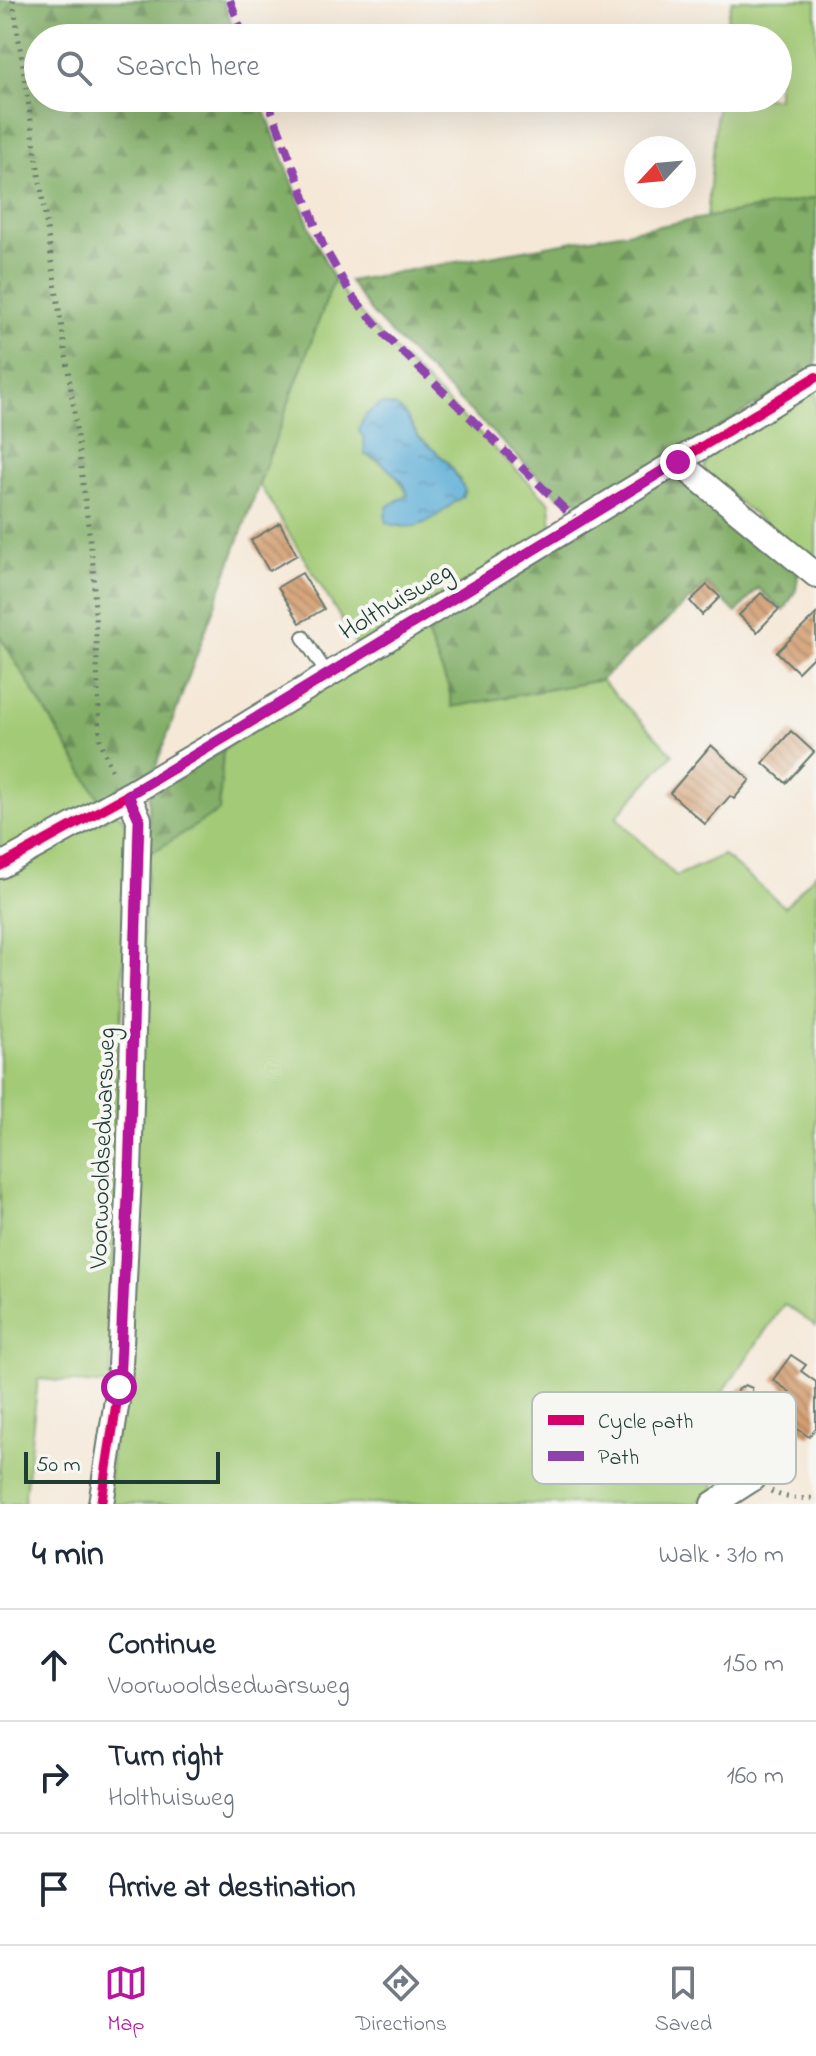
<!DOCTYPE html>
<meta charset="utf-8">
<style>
body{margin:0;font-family:"Indie Flower",sans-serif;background:#f6f6f7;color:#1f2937}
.compass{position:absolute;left:624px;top:136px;width:72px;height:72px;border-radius:50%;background:#fff;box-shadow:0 8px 32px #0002;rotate:244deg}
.scale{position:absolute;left:24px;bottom:20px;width:196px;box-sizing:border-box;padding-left:8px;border:4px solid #1f3d34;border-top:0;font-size:22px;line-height:28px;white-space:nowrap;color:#1f3d34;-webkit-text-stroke:6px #f6f6f2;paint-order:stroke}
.stop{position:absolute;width:24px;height:24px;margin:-18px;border:6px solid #b5179e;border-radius:50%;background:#fff}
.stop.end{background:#b5179e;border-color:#fff;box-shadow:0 2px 8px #0008}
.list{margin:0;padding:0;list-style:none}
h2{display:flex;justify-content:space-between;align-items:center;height:104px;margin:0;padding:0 32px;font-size:34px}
h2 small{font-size:26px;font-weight:400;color:#747a83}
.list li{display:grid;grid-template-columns:52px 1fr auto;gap:24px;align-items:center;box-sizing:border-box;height:112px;padding:0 32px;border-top:2px solid #e0e1e3}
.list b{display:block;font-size:30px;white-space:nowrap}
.list p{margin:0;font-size:26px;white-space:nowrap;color:#747a83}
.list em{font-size:26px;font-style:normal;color:#747a83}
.icon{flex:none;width:44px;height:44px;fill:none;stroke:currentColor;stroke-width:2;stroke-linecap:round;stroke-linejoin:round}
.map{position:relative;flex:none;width:816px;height:1504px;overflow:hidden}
.search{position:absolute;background:#fff;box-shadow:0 8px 32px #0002;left:24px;right:24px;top:24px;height:88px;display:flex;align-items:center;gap:20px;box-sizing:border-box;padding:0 28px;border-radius:44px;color:#747a83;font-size:30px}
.sheet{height:440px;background:#fff}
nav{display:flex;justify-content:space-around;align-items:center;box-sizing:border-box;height:112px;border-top:2px solid #e0e1e3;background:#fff;font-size:22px;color:#747a83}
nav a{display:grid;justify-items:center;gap:4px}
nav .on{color:#b5179e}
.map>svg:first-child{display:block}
.green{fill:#a3ca76;stroke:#618455;stroke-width:2;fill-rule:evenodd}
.forest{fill:url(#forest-firs);stroke:#50764e;stroke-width:2}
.water{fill:url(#water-ripples);stroke:#3e7586;stroke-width:2}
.building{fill:url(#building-back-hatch)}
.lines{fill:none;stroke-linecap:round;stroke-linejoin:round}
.lane-casing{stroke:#6a796d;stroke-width:16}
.street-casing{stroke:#6a796d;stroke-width:28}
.path{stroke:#6a796d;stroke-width:5;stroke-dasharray:2 6;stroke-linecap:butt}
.lane{stroke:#fff;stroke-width:12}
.street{stroke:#fff;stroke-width:24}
.quiet{stroke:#8e44ad;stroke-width:8;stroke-dasharray:16 8;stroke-linecap:butt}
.cycleway-casing{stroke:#f6f6f2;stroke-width:15}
.cycleway{stroke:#d6006c;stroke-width:10}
.route{stroke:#b5179e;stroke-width:10}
.labels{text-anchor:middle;stroke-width:8;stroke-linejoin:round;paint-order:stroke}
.street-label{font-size:26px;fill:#1f3d34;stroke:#f6f6f2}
.key{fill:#f6f6f2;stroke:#b6beb9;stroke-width:2}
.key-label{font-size:22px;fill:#1f3d34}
</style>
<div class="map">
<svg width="816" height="1504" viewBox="0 0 816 1504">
<defs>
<pattern id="forest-firs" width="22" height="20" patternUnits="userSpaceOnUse" patternTransform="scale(2)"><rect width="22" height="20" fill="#82ae67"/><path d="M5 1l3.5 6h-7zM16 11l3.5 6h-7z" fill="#6a8f56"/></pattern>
<pattern id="water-ripples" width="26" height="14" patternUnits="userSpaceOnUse" patternTransform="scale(2)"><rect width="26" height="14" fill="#5cadd7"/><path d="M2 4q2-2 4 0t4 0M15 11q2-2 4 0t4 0" fill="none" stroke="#4b8eaf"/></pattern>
<pattern id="building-back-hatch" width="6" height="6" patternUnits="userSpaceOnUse" patternTransform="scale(2)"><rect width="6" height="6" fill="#d39d70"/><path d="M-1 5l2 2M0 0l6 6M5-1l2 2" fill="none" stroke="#ab815d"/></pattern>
</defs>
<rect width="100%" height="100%" fill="#f6f6f2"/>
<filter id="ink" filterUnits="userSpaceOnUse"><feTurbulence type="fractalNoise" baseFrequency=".0125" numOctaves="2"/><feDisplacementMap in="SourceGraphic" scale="16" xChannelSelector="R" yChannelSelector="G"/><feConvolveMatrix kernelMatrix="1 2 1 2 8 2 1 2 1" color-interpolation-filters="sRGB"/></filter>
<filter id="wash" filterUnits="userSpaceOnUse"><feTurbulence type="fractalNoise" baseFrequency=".006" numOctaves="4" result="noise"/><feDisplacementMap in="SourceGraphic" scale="32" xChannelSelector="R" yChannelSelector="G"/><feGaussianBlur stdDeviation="1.8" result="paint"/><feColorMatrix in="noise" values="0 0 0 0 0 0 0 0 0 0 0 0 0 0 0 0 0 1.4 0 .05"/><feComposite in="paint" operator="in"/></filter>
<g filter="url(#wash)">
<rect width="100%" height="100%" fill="#f5e8d7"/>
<g class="green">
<polygon points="732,0 816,0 816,198 707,218 718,98 778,98 778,38 723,38"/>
<path d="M334,279l14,21 36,40 166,163 2,26 -194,118 -99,-163zM382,404l14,3 8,6 14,23 29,26 13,18 -64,21 12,-5c-6,-15 -21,-34 -38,-38 -12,-22 1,-34 12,-54z"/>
<polygon points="816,385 816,567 703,472 709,450"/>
<polygon points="423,624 449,688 452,706 601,680 673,754 616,817 676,876 723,855 785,907 816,873 816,1326 784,1304 721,1395 713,1491 695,1504 108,1504 148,855 223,749"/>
<polygon points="0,636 100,800 0,856"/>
<polygon points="115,813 123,818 128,828 110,1385 38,1379 24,1504 0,1504 0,876"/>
</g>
<g class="forest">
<polygon points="0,0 223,0 237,38 38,38 38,98 260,98 315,240 334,279 155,769 100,800 0,636"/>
<polygon points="816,198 816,368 597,502 568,500 559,497 397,340 371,312 349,281"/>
<polygon points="677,480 691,483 799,568 796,590 784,611 758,588 736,613 707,584 601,680 452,707 449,688 423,624 657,483"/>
<polygon points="223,749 219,811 148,855 149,794"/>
</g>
<path class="water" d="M382,404l14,3 8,6 14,23 29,26 18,28 -3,7c-27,19 -40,38 -75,26l-2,-8 3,-9 20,-11 -5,-12 -24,-23 -14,-5 -1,-17 -5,-7c3,-14 10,-21 23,-27z"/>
<g id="blocks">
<g class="building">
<polygon points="280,523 297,555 269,571 251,540"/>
<polygon points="302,573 324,609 300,623 278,587"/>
<polygon points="707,585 720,597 702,615 690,601"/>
<polygon points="761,593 779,609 757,632 739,615"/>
<polygon points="816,614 816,654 798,672 777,652"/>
<polygon points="791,731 814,752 786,783 763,763"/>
<polygon points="711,745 750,780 734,799 730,796 705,824 670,793"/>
<polygon points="791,1355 806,1365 801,1371 816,1382 816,1428 809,1437 775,1413 790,1392 773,1380"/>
<polygon points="745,1385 752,1388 753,1398 744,1402 737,1398 738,1390"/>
</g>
</g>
</g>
<g filter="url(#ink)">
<use href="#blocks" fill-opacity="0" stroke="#6a796d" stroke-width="2"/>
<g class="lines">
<g class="lane-casing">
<polyline id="lane" points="303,637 327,674"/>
</g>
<g class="street-casing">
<g id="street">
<polyline points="678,462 816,575"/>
<polyline points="0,866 128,795 228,736 816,377"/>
<polyline points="101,1504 119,1387 129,1174 139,819 128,795"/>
<polyline points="713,1504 752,1479"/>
</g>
</g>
<g class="path">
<polyline points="13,0 73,403 93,565 100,739 113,775"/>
<path d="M771,1491c13,8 30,8 45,7"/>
</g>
<use href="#lane" class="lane"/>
<use href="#street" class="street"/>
<g class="quiet">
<polyline points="230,0 244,38"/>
<polyline points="267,98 323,245 352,296 387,337 578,522"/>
</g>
<g class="cycleway-casing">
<g id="cycleway">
<polyline points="0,866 128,795 228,736 816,377"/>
<polyline points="101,1504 119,1387 129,1174 139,819 128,795"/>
</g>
</g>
<use href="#cycleway" class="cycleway"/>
</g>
</g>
<g class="lines" filter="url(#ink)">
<polyline class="route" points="119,1387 129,1174 139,819 128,795 678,462"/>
</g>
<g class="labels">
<g class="street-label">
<text transform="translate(395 600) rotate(-31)" y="9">Holthuisweg</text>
<text transform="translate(101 1148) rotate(-88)" y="9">Voorwooldsedwarsweg</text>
</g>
</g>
<rect x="532" y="1392" width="264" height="92" rx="12" class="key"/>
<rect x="548" y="1415" width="36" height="10" fill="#d6006c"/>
<rect x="548" y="1451" width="36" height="10" fill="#8e44ad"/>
<g class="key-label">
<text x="598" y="1428">Cycle path</text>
<text x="598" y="1464">Path</text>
</g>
</svg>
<svg class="compass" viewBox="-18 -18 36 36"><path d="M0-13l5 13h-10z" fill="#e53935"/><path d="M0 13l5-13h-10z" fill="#747a83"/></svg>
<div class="scale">50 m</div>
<div class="stop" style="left:119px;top:1387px"></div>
<div class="stop end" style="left:678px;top:462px"></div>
<div class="search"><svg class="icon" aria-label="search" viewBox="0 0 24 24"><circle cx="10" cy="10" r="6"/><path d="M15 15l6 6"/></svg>Search here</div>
</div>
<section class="sheet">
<h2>4 min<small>Walk · 310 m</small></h2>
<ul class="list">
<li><svg class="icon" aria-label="ahead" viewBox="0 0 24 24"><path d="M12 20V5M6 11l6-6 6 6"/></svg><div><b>Continue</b><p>Voorwooldsedwarsweg</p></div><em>150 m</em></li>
<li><svg class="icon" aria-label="right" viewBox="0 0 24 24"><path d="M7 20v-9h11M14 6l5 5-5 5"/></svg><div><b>Turn right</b><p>Holthuisweg</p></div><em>160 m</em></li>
<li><svg class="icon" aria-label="arrive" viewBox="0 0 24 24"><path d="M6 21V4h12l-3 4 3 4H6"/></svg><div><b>Arrive at destination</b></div></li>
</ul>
</section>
<nav>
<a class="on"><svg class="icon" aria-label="map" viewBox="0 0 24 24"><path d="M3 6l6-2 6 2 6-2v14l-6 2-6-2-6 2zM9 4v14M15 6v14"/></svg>Map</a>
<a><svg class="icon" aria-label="directions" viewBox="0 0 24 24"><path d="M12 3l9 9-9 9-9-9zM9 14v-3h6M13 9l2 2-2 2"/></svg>Directions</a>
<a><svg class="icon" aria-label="saved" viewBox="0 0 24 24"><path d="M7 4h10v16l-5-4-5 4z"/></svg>Saved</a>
</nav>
